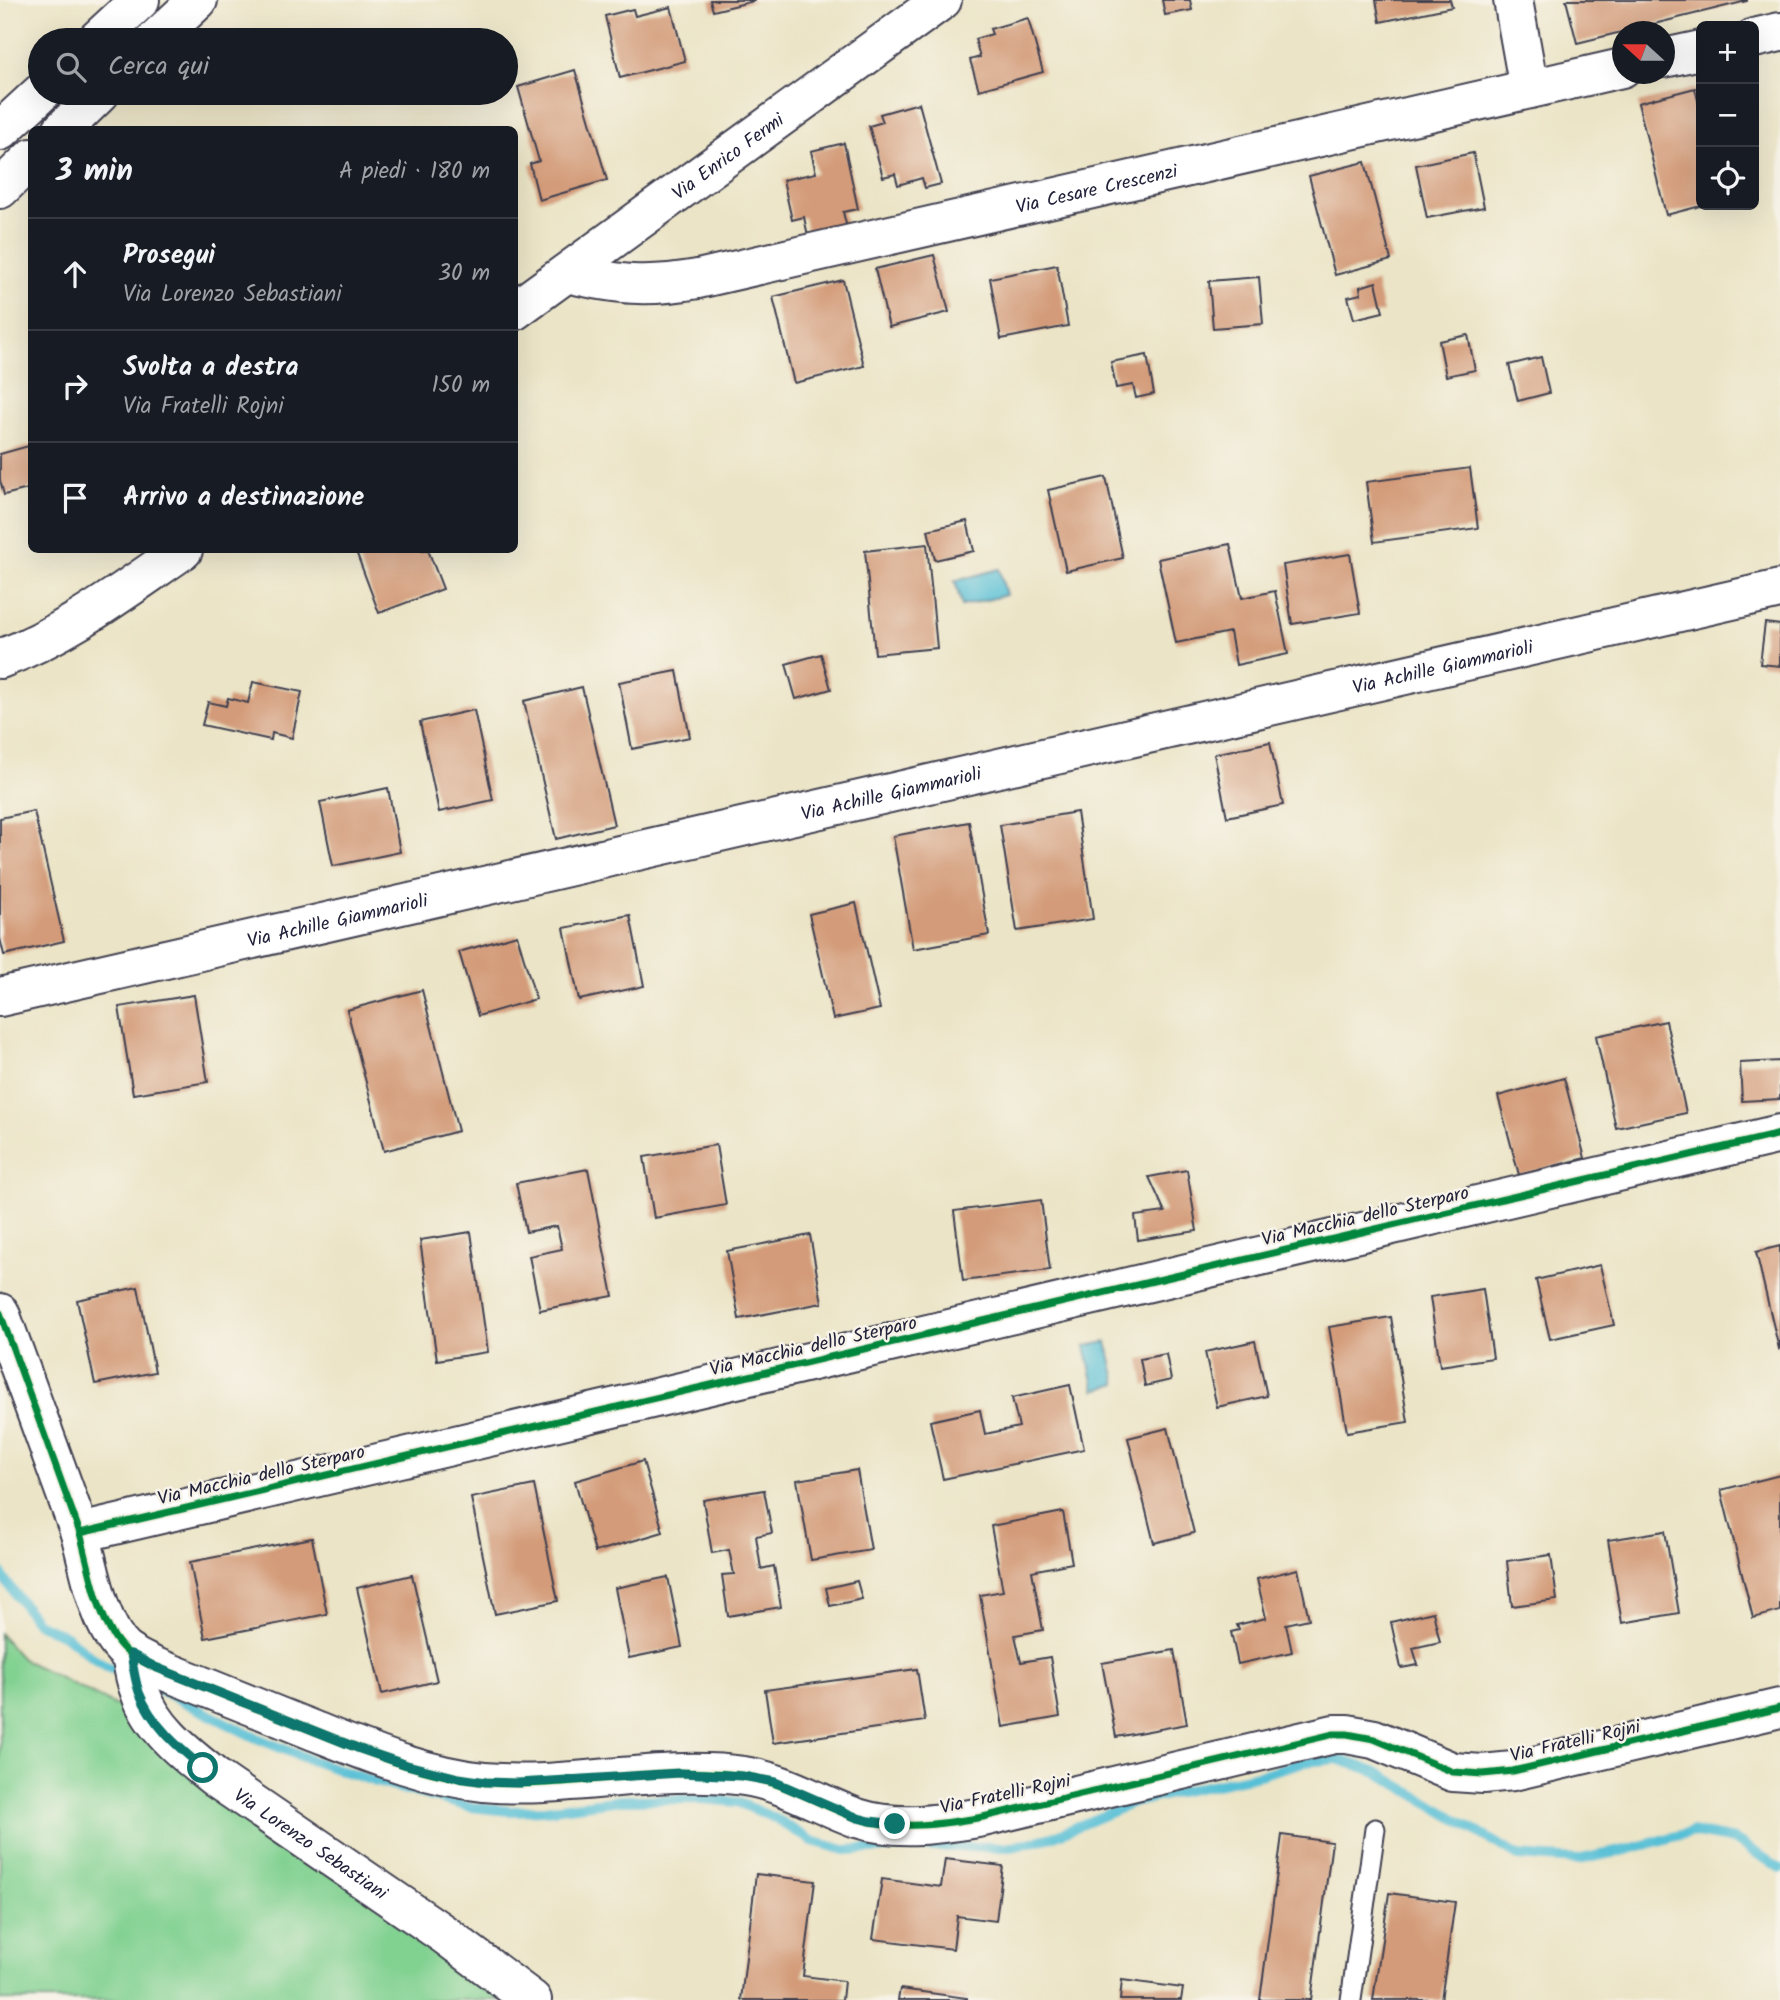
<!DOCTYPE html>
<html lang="it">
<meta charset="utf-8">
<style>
body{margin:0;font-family:Kalam,sans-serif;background:#20242c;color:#f1f3f6}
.controls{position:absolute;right:21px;top:21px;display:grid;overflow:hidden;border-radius:10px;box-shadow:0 7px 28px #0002}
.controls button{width:63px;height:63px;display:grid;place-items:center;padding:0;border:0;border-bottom:2px solid #363941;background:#171b24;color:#f1f3f6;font:35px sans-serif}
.compass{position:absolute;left:1612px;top:21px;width:63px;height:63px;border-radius:50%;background:#171b24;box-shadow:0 7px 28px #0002;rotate:291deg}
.stop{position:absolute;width:21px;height:21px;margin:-16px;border:5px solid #0f766e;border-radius:50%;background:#fff}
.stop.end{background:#0f766e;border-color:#fff;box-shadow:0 2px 7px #0008}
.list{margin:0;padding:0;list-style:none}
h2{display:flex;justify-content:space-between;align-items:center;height:91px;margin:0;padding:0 28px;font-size:30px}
h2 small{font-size:23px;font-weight:400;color:#9ea1a6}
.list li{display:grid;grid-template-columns:46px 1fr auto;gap:21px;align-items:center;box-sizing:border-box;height:112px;padding:0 28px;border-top:2px solid #363941}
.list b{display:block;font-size:26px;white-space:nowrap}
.list p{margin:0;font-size:23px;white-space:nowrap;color:#9ea1a6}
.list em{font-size:23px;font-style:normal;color:#9ea1a6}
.icon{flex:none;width:38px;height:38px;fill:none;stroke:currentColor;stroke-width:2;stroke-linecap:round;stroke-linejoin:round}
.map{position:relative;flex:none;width:1780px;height:2000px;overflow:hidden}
.search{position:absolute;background:#171b24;box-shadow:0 7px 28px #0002;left:28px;top:28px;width:490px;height:77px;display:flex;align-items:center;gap:18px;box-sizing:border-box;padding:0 24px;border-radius:38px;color:#9ea1a6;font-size:26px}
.panel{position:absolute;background:#171b24;box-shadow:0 7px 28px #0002;left:28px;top:126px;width:490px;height:427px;border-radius:10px}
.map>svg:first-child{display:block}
.green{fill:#81d191;stroke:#527a66;stroke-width:2}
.water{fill:#59c0d6;stroke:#3e7188;stroke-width:2}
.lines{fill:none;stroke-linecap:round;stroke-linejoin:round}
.stream{stroke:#59c0d6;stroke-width:10}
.building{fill:#d39b79}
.lane-casing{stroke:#403f50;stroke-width:23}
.street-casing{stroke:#403f50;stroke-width:42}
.secondary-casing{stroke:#403f50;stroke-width:42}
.highway-casing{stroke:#403f50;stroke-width:42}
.lane{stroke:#fff;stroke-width:19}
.street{stroke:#fff;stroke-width:38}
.secondary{stroke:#fff;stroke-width:38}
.highway{stroke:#fff;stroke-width:38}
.cycleway-casing{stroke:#f7f3e8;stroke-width:11}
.cycleway{stroke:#00873e;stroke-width:7}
.route{stroke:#0f766e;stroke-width:9}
.labels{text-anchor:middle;stroke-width:5;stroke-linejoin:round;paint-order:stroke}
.street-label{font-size:19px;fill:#22223b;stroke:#f7f3e8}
</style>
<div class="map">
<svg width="1780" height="2000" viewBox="0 0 1780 2000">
<rect width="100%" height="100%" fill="#f7f3e8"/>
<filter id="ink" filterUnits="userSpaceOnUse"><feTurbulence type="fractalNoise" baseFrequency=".0143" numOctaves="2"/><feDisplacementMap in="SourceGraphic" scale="14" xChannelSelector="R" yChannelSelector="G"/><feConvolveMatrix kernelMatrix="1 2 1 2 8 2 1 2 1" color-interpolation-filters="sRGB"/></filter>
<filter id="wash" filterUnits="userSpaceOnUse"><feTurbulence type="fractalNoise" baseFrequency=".00686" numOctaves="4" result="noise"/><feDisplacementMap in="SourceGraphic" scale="28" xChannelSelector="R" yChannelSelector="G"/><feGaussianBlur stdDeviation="1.57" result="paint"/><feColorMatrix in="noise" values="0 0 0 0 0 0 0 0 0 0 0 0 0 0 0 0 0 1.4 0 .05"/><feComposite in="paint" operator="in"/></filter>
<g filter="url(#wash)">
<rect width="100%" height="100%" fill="#ebe4c6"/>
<polygon class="green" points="0,1634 22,1659 129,1712 504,2000 0,2000"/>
<g class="water">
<polygon points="999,569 1006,595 962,606 955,581"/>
<polygon points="1107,1342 1117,1384 1095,1390 1085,1346"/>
</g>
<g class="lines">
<g class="stream">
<polyline points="0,1571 5,1580 37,1623 66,1636 89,1655 111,1669"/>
<polyline points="148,1684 254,1737 310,1760 376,1782 470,1807 510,1811 545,1810 621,1800 703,1799 737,1802 772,1817 812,1841 845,1850 925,1847 1012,1847 1052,1837 1133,1803 1183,1791 1263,1774 1303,1762 1337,1759 1375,1771 1518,1856 1577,1860 1626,1850 1691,1832 1735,1840 1780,1868"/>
</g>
</g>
<g id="blocks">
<g class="building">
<polygon points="710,0 754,0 754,1 713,11"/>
<polygon points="1162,0 1190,0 1192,10 1165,15"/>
<polygon points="1376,0 1450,0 1452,7 1380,22"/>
<polygon points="1566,0 1747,0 1747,1 1577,43"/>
<polygon points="671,7 685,61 620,78 605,16 633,9 635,16"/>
<polygon points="1028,18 1043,72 979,90 970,60 980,57 975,39 992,34 990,29"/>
<polygon points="575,70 607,180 539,200 530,164 539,161 518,87"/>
<polygon points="1695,88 1701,113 1701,206 1666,215 1638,103"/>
<polygon points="919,103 941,184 925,188 922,178 898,185 895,174 883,177 869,126 883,122 880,114"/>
<polygon points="844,143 858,209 843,212 847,228 808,236 804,217 792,220 783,180 816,173 811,151"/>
<polygon points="1473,153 1484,207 1427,218 1416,165"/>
<polygon points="1365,162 1391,260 1335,275 1309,176"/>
<polygon points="934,255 949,312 889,327 875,269"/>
<polygon points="1057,265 1068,326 1001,339 990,278"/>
<polygon points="1259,277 1263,324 1213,328 1209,281"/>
<polygon points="843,280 864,366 794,383 773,297"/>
<polygon points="1376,282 1383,312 1354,319 1348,297 1361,294 1360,287"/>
<polygon points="1468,335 1475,370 1446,376 1439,341"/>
<polygon points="1147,355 1154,394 1136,398 1133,385 1116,388 1111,362"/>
<polygon points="1541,357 1549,393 1518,401 1509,365"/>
<polygon points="32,445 32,488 4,495 0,480 0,454"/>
<polygon points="1470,468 1478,528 1374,542 1366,482"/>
<polygon points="1106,477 1123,558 1066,571 1048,490"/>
<polygon points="967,521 974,551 935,560 928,530"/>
<polygon points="927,544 937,648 875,654 865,551"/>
<polygon points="1230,544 1242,598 1275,591 1288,654 1236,665 1230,632 1176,643 1158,559"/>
<polygon points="368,550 428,550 443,589 379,613 357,554"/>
<polygon points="1350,554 1360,613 1292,624 1283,565"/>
<polygon points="1765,623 1780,625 1780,666 1760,664"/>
<polygon points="821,654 831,689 796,699 786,664"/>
<polygon points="677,671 690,737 632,749 619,682"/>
<polygon points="253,682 302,692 292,738 272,733 271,740 202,725 208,702 226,706 228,698 248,703"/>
<polygon points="582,687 614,825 556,839 524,701"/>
<polygon points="474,710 493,800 439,812 420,722"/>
<polygon points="1270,742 1283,805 1227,817 1214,754"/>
<polygon points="388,788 400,852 333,866 320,802"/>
<polygon points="34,811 64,941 4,955 0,938 0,818"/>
<polygon points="1077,812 1093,919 1017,931 1000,825"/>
<polygon points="969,822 989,935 913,949 893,836"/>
<polygon points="856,903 880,1009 833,1019 809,914"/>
<polygon points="630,915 644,986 579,1000 564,928"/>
<polygon points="517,935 536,999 478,1016 459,952"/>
<polygon points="422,990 458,1131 384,1151 347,1010"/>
<polygon points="194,995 208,1082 133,1094 119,1007"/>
<polygon points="1666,1021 1686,1113 1616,1128 1596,1036"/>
<polygon points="1780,1061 1780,1099 1742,1101 1740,1063"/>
<polygon points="1564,1078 1585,1158 1519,1175 1498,1096"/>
<polygon points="716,1145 726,1205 654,1218 644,1157"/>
<polygon points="588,1169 613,1296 540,1310 529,1256 562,1249 557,1226 526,1232 516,1183"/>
<polygon points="1187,1170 1197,1231 1138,1240 1135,1216 1165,1212 1149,1177"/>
<polygon points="1041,1200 1050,1270 963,1281 954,1211"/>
<polygon points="471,1232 488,1352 437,1360 420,1240"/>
<polygon points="810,1235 822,1303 739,1319 727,1251"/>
<polygon points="1780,1246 1780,1348 1779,1349 1756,1252"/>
<polygon points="1600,1265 1614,1325 1550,1339 1536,1280"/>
<polygon points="138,1287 155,1372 95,1384 77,1300"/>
<polygon points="1483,1289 1493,1358 1440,1366 1430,1297"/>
<polygon points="1391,1317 1408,1422 1347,1432 1329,1327"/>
<polygon points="1255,1341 1267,1396 1217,1407 1205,1352"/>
<polygon points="1166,1354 1171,1380 1145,1386 1140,1359"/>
<polygon points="1070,1385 1084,1449 943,1479 930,1421 980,1410 985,1434 1019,1427 1012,1398"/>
<polygon points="1168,1428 1194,1533 1154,1543 1128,1438"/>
<polygon points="643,1461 663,1532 595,1552 575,1481"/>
<polygon points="857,1470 871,1550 811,1560 797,1480"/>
<polygon points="1780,1475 1780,1611 1753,1618 1721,1490"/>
<polygon points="534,1485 558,1601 495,1614 471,1498"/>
<polygon points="764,1490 772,1533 756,1536 761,1569 774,1566 781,1607 728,1616 722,1575 734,1574 729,1550 712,1553 703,1500"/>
<polygon points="1063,1512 1072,1563 1032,1571 1043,1630 1015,1635 1021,1662 1050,1657 1060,1717 1003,1727 980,1595 1003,1591 991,1526"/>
<polygon points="1665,1531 1679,1613 1622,1623 1608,1540"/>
<polygon points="312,1538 327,1614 205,1638 190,1562"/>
<polygon points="1551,1555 1557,1600 1512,1606 1507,1561"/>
<polygon points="1298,1569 1309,1619 1286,1624 1292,1652 1238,1664 1231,1632 1239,1630 1237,1625 1266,1618 1257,1579"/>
<polygon points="412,1575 437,1681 382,1694 357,1588"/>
<polygon points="668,1577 682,1647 629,1658 615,1588"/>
<polygon points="857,1581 862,1599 830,1606 826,1588"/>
<polygon points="1433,1612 1440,1642 1413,1648 1418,1665 1401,1668 1391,1622"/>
<polygon points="1174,1650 1187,1724 1116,1737 1102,1663"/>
<polygon points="917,1669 925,1721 773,1743 765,1690"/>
<polygon points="1282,1835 1332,1842 1311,2000 1260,2000"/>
<polygon points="945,1859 1003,1866 996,1921 957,1916 953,1949 873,1939 882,1879 941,1887"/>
<polygon points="756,1874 815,1881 803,1976 844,1981 842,2000 741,2000"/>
<polygon points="1389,1893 1455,1902 1441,2000 1373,2000"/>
<polygon points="1122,1980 1183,1988 1181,2000 1120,2000"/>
<polygon points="900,1989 967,1998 967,2000 898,2000"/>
</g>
</g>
</g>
<g filter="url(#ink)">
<use href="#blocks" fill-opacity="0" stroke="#403f50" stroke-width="2"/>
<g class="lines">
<g class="lane-casing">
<polyline id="lane" points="1351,2000 1375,1829"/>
</g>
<g class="street-casing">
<g id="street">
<polyline points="1513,0 1529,89"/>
<polyline points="1754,38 1780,32"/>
<polyline points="1664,58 1701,50"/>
<path id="s1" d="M567,273c51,12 79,15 131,6l924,-211"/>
<path id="s2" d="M0,997l1780,-408"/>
<polyline points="0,1313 80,1533 1780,1134"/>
<path d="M80,1533c10,35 18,93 46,118 8,7 19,11 29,16 52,21 105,42 157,63 56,22 112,46 172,52 85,8 174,-18 260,-6 41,6 74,28 113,42 40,13 86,6 126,-1l351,-83h13l27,5 79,33 30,2 30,-3 267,-63"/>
<path id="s3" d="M131,1654c2,13 4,26 9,38 13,38 47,63 77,87l228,156 87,65"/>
</g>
</g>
<g class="secondary-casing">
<g id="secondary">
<path id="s4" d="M514,311l428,-311"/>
<path d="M0,659c69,-26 123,-68 183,-109"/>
</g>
</g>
<g class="highway-casing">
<g id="highway">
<polyline points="97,40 140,0"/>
<polyline points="155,40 198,0"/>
<polyline points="62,130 100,93"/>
<polyline points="0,131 41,93"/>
<polyline points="0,189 32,158"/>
</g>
</g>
<use href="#lane" class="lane"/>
<use href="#street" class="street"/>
<use href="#secondary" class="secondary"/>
<use href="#highway" class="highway"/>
<g class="cycleway-casing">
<g id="cycleway">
<polyline points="0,1313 80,1533 1780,1134"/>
<path d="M80,1533c10,35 18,93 46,118 8,7 19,11 29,16 52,21 105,42 157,63 56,22 112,46 172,52 85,8 174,-18 260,-6 41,6 74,28 113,42 40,13 86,6 126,-1l351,-83h13l27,5 79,33 30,2 30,-3 267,-63"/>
</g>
</g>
<use href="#cycleway" class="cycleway"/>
</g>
</g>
<g class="lines" filter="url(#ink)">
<path class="route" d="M203,1768c-25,-21 -52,-44 -64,-76 -4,-12 -6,-25 -8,-38l24,13 205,82 47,16 52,13 27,4 32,1 162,-10 62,3 33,6 83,36 12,3 25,3"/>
</g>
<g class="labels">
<g class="street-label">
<text dy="7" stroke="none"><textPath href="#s4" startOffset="264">Via Enrico Fermi</textPath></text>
<text dy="7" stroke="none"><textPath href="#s1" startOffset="541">Via Cesare Crescenzi</textPath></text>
<text dy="7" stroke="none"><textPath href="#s2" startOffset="1480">Via Achille Giammarioli</textPath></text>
<text dy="7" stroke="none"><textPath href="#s2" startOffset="914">Via Achille Giammarioli</textPath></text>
<text dy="7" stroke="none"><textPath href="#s2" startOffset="346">Via Achille Giammarioli</textPath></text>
<text transform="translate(1365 1215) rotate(-13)" y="7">Via Macchia dello Sterparo</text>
<text transform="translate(813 1345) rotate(-13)" y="7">Via Macchia dello Sterparo</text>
<text transform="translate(261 1474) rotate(-13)" y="7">Via Macchia dello Sterparo</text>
<text transform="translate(1575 1740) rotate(-13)" y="7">Via Fratelli Rojni</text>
<text transform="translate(1005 1793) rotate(-12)" y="7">Via Fratelli Rojni</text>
<text dy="7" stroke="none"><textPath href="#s3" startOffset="271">Via Lorenzo Sebastiani</textPath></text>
</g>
</g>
</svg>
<div class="controls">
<button>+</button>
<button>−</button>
<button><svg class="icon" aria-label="locate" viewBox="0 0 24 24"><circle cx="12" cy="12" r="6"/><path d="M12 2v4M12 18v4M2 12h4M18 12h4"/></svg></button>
</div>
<svg class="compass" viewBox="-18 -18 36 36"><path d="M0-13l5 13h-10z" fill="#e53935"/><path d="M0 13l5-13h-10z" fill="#9ea1a6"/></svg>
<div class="stop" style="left:203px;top:1768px"></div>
<div class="stop end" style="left:895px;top:1824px"></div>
<div class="search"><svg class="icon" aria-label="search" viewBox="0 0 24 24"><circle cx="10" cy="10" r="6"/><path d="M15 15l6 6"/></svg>Cerca qui</div>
<section class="panel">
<h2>3 min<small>A piedi · 180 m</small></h2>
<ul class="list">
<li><svg class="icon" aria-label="ahead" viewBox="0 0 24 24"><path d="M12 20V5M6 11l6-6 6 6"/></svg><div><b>Prosegui</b><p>Via Lorenzo Sebastiani</p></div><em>30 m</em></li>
<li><svg class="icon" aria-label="right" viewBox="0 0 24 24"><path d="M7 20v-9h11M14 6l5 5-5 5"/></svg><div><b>Svolta a destra</b><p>Via Fratelli Rojni</p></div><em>150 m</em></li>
<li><svg class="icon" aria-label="arrive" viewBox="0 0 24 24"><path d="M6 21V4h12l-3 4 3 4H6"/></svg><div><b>Arrivo a destinazione</b></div></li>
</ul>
</section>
</div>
